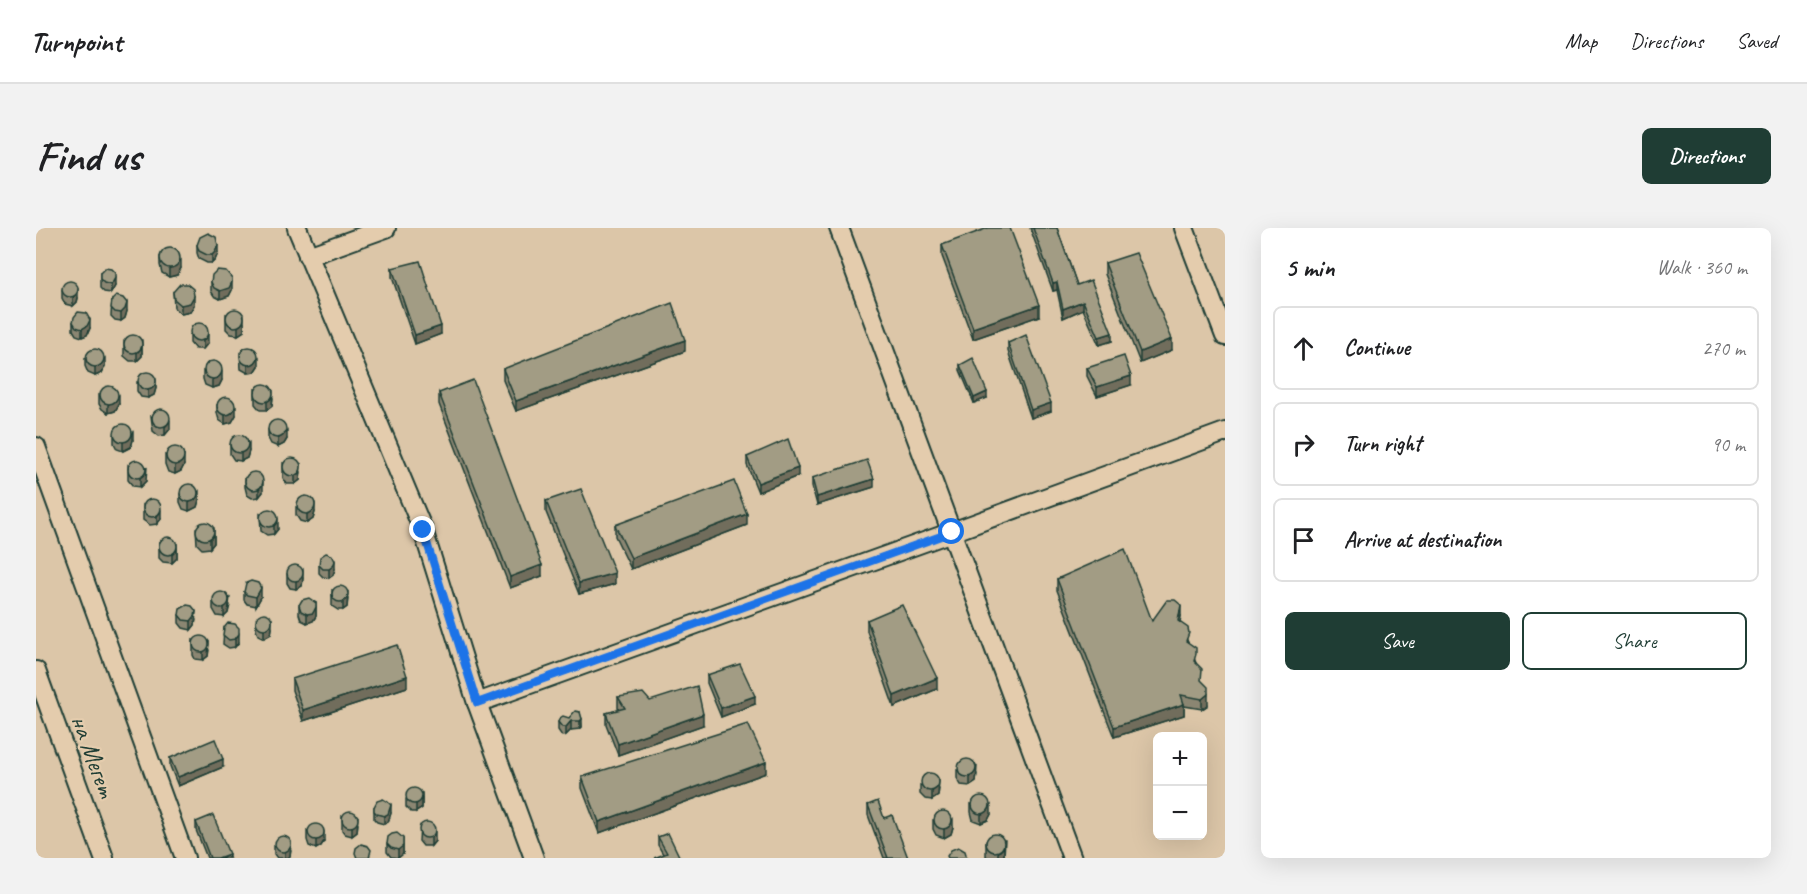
<!DOCTYPE html>
<meta charset="utf-8">
<style>
body{margin:0;font-family:Caveat,sans-serif;background:#f2f2f2;color:#202124}
.controls{position:absolute;right:18px;bottom:18px;display:grid;overflow:hidden;border-radius:9px;box-shadow:0 6px 24px #0002}
.controls button{width:54px;height:54px;display:grid;place-items:center;padding:0;border:0;border-bottom:2px solid #e0e0e0;background:#fff;color:#202124;font:30px sans-serif}
.stop{position:absolute;width:18px;height:18px;margin:-14px;border:4px solid #1a73e8;border-radius:50%;background:#fff}
.stop.end{background:#1a73e8;border-color:#fff;box-shadow:0 2px 6px #0008}
.list{margin:0;padding:0;list-style:none}
h2{display:flex;justify-content:space-between;align-items:center;height:78px;margin:0;padding:0 24px;font-size:26px}
h2 small{font-size:20px;font-weight:400;color:#757577}
.list li{display:grid;grid-template-columns:39px 1fr auto;gap:18px;align-items:center;box-sizing:border-box;height:84px;margin:0 12px 12px;padding:0 12px;border:2px solid #e0e0e0;border-radius:9px}
.list b{display:block;font-size:22px;white-space:nowrap}
.list em{font-size:20px;font-style:normal;color:#757577}
.actions{display:flex;gap:12px;padding:18px 24px}
.actions a{flex:1;padding:14px 0;border:2px solid #1f3d34;border-radius:9px;text-align:center;font-size:21px;color:#1f3d34}
.actions .main{background:#1f3d34;color:#fff}
.icon{flex:none;width:33px;height:33px;fill:none;stroke:currentColor;stroke-width:2;stroke-linecap:round;stroke-linejoin:round}
.map{position:relative;flex:none;width:1189px;height:630px;overflow:hidden;border-radius:9px}
header{display:flex;align-items:center;gap:36px;box-sizing:border-box;height:84px;padding:0 30px;background:#fff;border-bottom:2px solid #e0e0e0}
header strong{font-size:28px}
nav{display:flex;gap:33px;margin-inline-start:auto;font-size:21px}
.intro{display:flex;align-items:center;justify-content:space-between;box-sizing:border-box;height:144px;padding:0 36px}
h1{margin:0;font-size:42px}
.button{padding:15px 27px;border-radius:9px;background:#1f3d34;color:#fff;font-size:21px;font-weight:700}
main{display:flex;gap:36px;padding:0 36px}
aside{flex:1;background:#fff;border-radius:9px;box-shadow:0 6px 24px #0002}
.map>svg:first-child{display:block}
.lines{fill:none;stroke-linecap:round;stroke-linejoin:round}
.minor-casing{stroke:#1f3d34;stroke-width:22}
.minor{stroke:#e4ccad;stroke-width:18}
.wall{fill:#8b8672;stroke:#1f3d34;stroke-width:1.5}
.shaded-wall{fill:#716d5c;stroke:#1f3d34;stroke-width:1.5}
.building{fill:#a29c84;stroke:#1f3d34;stroke-width:1.5}
.route{stroke:#1a73e8;stroke-width:8}
.labels{text-anchor:middle;stroke-width:4.5;stroke-linejoin:round;paint-order:stroke}
.street-label{font-size:26px;fill:#1f3d34;stroke:#e4ccad}
</style>
<header>
<strong>Turnpoint</strong>
<nav><a>Map</a><a>Directions</a><a>Saved</a></nav>
</header>
<div class="intro"><h1>Find us</h1><a class="button">Directions</a></div>
<main>
<div class="map">
<svg width="1189" height="630" viewBox="0 0 1189 630">
<rect width="100%" height="100%" fill="#dcc6a8"/>
<filter id="ink" filterUnits="userSpaceOnUse"><feTurbulence type="fractalNoise" baseFrequency=".0167" numOctaves="2"/><feDisplacementMap in="SourceGraphic" scale="12" xChannelSelector="R" yChannelSelector="G"/><feConvolveMatrix kernelMatrix="1 2 1 2 8 2 1 2 1" color-interpolation-filters="sRGB"/></filter>
<g filter="url(#ink)">
<g class="lines">
<g class="minor-casing">
<g id="minor">
<polyline points="261,0 387,302 441,475 498,630"/>
<polyline points="803,0 1036,630"/>
<polyline points="1148,0 1189,108"/>
<polyline points="272,28 350,0"/>
<polyline points="0,219 149,630"/>
<polyline points="0,443 68,630"/>
<polyline points="441,475 916,304 1189,204"/>
</g>
</g>
<use href="#minor" class="minor"/>
</g>
<g class="wall">
<polygon points="994,0 1021,0 1041,57 1076,113 1063,117 1047,81 1027,90 1021,62 1017,63"/>
<polygon points="161,17 182,25 179,32 176,35 171,35 163,31 161,25"/>
<polygon points="906,17 1003,88 937,111 906,28"/>
<polygon points="124,29 145,40 141,47 133,49 126,45 124,37"/>
<polygon points="1069,35 1136,122 1104,135 1069,46"/>
<polygon points="356,40 405,106 379,116 356,49"/>
<polygon points="64,45 79,58 75,65 68,64 64,60"/>
<polygon points="175,54 196,62 193,68 184,71 178,68 175,63"/>
<polygon points="26,62 42,70 41,74 37,78 29,76 26,70"/>
<polygon points="137,64 158,77 154,84 145,86 138,80"/>
<polygon points="76,72 91,83 89,90 85,93 79,92 75,88"/>
<polygon points="190,86 208,95 208,103 202,107 195,106 190,101"/>
<polygon points="37,94 54,100 51,107 46,109 40,107 37,102"/>
<polygon points="154,107 172,115 167,121 159,121 154,115"/>
<polygon points="106,112 106,128 101,133 94,133 88,128 88,113"/>
<polygon points="972,115 1015,183 995,190 972,123"/>
<polygon points="649,123 480,183 467,152 467,141"/>
<polygon points="204,125 223,138 219,144 212,145 205,141"/>
<polygon points="49,130 69,138 66,145 59,148 52,145 49,138"/>
<polygon points="924,137 951,170 938,175 924,142"/>
<polygon points="1051,140 1095,157 1061,168 1051,148"/>
<polygon points="167,143 186,152 183,158 176,160 169,157 167,151"/>
<polygon points="101,154 120,160 118,167 112,170 105,169 101,163"/>
<polygon points="219,161 237,170 236,178 231,182 224,182 219,176"/>
<polygon points="403,165 506,348 474,360 403,176"/>
<polygon points="63,167 83,176 79,183 72,185 66,181 63,176"/>
<polygon points="181,177 200,187 196,194 189,196 183,192 181,185"/>
<polygon points="115,188 134,201 129,207 123,208 117,203"/>
<polygon points="232,202 251,211 248,216 242,219 235,216 232,210"/>
<polygon points="78,207 97,212 95,219 87,223 81,221 78,215"/>
<polygon points="194,217 213,223 211,230 205,233 198,232 194,226"/>
<polygon points="129,227 148,237 145,243 139,246 132,244 129,236"/>
<polygon points="711,229 762,248 722,264 711,237"/>
<polygon points="247,235 265,244 264,252 259,256 251,256 247,250"/>
<polygon points="92,237 110,253 104,259 97,258 92,252"/>
<polygon points="209,250 227,264 223,269 216,270 211,267 209,259"/>
<polygon points="776,250 838,259 781,277 776,259"/>
<polygon points="144,266 163,272 161,279 153,283 147,281 144,274"/>
<polygon points="510,273 579,356 543,366 510,284"/>
<polygon points="107,277 125,291 121,296 114,297 107,292"/>
<polygon points="260,279 279,284 277,291 271,295 264,293 260,287"/>
<polygon points="224,286 242,301 238,306 231,307 225,303"/>
<polygon points="579,297 711,297 595,341 579,308"/>
<polygon points="160,300 178,300 178,315 174,320 166,321 161,316"/>
<polygon points="123,314 141,314 141,330 136,335 127,334 123,330"/>
<polygon points="283,337 299,341 297,347 293,350 287,349 283,345"/>
<polygon points="251,346 267,350 266,358 260,361 254,360 251,355"/>
<polygon points="1021,351 1116,393 1145,388 1144,394 1160,435 1172,477 1166,481 1148,478 1148,487 1078,509 1021,362"/>
<polygon points="296,362 312,371 311,379 307,382 302,382 296,378"/>
<polygon points="208,364 225,369 220,378 211,376 208,372"/>
<polygon points="177,373 194,377 192,385 188,389 181,388 177,381"/>
<polygon points="280,375 280,388 277,393 271,395 265,392 263,386 263,377"/>
<polygon points="143,387 160,392 159,397 155,402 147,400 143,395"/>
<polygon points="831,392 901,461 858,479 831,403"/>
<polygon points="220,393 236,400 235,406 228,410 222,407 220,402"/>
<polygon points="188,400 203,414 199,419 193,420 187,416"/>
<polygon points="157,412 173,422 172,428 167,432 159,431 157,427"/>
<polygon points="671,447 719,476 685,489 671,455"/>
<polygon points="256,451 371,459 267,493 256,462"/>
<polygon points="582,469 614,473 667,497 582,527 570,496 570,485 583,482 582,480"/>
<polygon points="544,484 546,499 544,501 535,502 530,507 526,508 522,502 522,494 533,490"/>
<polygon points="134,530 187,539 142,558 134,538"/>
<polygon points="921,542 941,546 940,554 934,558 925,557 921,550"/>
<polygon points="730,545 563,605 546,560 546,549"/>
<polygon points="884,557 903,561 902,568 896,572 889,571 884,566"/>
<polygon points="386,565 386,580 380,584 375,584 370,579 370,571"/>
<polygon points="935,576 955,586 952,592 945,595 937,592 935,584"/>
<polygon points="832,577 848,590 872,630 848,630 832,587"/>
<polygon points="338,579 355,585 352,594 348,596 341,594 338,591"/>
<polygon points="306,588 322,596 321,604 316,608 309,606 306,602"/>
<polygon points="897,592 917,599 915,606 908,610 900,607 897,601"/>
<polygon points="160,594 193,630 171,630 160,602"/>
<polygon points="384,598 399,613 395,618 387,618 383,613"/>
<polygon points="271,603 288,613 285,618 280,621 273,618 271,612"/>
<polygon points="622,609 644,630 627,626 622,617"/>
<polygon points="950,612 969,612 968,628 966,630 952,630 950,628"/>
<polygon points="351,616 367,618 367,626 362,630 355,629 351,624"/>
<polygon points="238,618 255,623 254,628 252,630 241,630 238,626"/>
</g>
<g class="shaded-wall">
<polygon points="182,17 182,25 179,32 176,35 176,27"/>
<polygon points="145,32 145,40 141,47 133,49 133,41"/>
<polygon points="79,50 79,58 75,65 75,57"/>
<polygon points="196,54 196,62 193,68 184,71 184,63"/>
<polygon points="1021,54 1021,62 1017,63 1017,55"/>
<polygon points="42,62 42,70 41,74 37,78 37,70"/>
<polygon points="158,68 158,77 154,84 145,86 145,77"/>
<polygon points="1047,73 1047,81 1027,90 1027,81"/>
<polygon points="91,75 91,83 89,90 85,93 85,85"/>
<polygon points="1003,77 1003,88 937,111 937,100"/>
<polygon points="208,86 208,103 202,107 202,99"/>
<polygon points="54,92 54,100 51,107 46,109 46,101"/>
<polygon points="405,98 405,106 379,116 379,107"/>
<polygon points="1076,105 1076,113 1063,117 1063,109"/>
<polygon points="172,106 172,115 167,121 167,112"/>
<polygon points="1136,111 1136,122 1104,135 1104,124"/>
<polygon points="649,112 649,123 480,183 480,173"/>
<polygon points="106,119 106,128 101,133 101,125"/>
<polygon points="223,129 223,138 219,144 212,145 212,137"/>
<polygon points="69,130 69,138 66,145 59,148 59,139"/>
<polygon points="186,144 186,152 183,158 176,160 176,152"/>
<polygon points="1095,148 1095,157 1061,168 1061,159"/>
<polygon points="120,152 120,160 118,167 112,170 112,162"/>
<polygon points="237,162 236,178 231,182 231,174"/>
<polygon points="951,164 951,170 938,175 938,170"/>
<polygon points="83,167 83,176 79,183 72,185 72,177"/>
<polygon points="1015,175 1015,183 995,190 995,182"/>
<polygon points="200,179 200,187 196,194 189,196 189,187"/>
<polygon points="134,193 134,201 129,207 129,199"/>
<polygon points="251,203 251,211 248,216 242,219 242,211"/>
<polygon points="97,204 97,212 95,219 87,223 87,214"/>
<polygon points="213,215 213,223 211,230 205,233 205,225"/>
<polygon points="148,228 148,237 145,243 139,246 139,238"/>
<polygon points="265,235 264,252 259,256 259,248"/>
<polygon points="111,239 110,253 104,259 104,250"/>
<polygon points="762,240 762,248 722,264 722,255"/>
<polygon points="838,251 838,259 781,277 781,269"/>
<polygon points="227,255 227,264 223,269 223,261"/>
<polygon points="163,263 163,272 161,279 153,283 153,275"/>
<polygon points="279,276 279,284 277,291 271,295 271,286"/>
<polygon points="125,283 125,291 121,296 121,288"/>
<polygon points="711,286 711,297 595,341 595,330"/>
<polygon points="242,292 242,301 238,306 238,298"/>
<polygon points="178,307 178,315 174,320 174,311"/>
<polygon points="141,321 141,330 136,335 136,327"/>
<polygon points="299,333 299,341 297,347 293,350 293,341"/>
<polygon points="506,337 506,348 474,360 474,349"/>
<polygon points="267,342 267,350 266,358 260,361 260,353"/>
<polygon points="579,345 579,356 543,366 543,355"/>
<polygon points="225,360 225,369 220,378 220,369"/>
<polygon points="312,363 311,379 307,382 307,374"/>
<polygon points="194,369 192,385 188,389 188,380"/>
<polygon points="1145,377 1145,388 1142,404 1142,393"/>
<polygon points="280,379 280,388 277,393 271,395 271,386"/>
<polygon points="160,383 159,397 155,402 155,393"/>
<polygon points="236,392 236,400 235,406 228,410 228,401"/>
<polygon points="203,406 203,414 199,419 199,411"/>
<polygon points="173,413 172,428 167,432 167,424"/>
<polygon points="371,448 371,459 267,493 267,482"/>
<polygon points="901,450 901,461 858,479 858,468"/>
<polygon points="1172,466 1172,477 1166,481 1166,471"/>
<polygon points="719,468 719,476 685,489 685,480"/>
<polygon points="1148,476 1148,487 1078,509 1078,499"/>
<polygon points="667,486 667,497 582,527 582,516"/>
<polygon points="546,491 546,499 544,501 544,493"/>
<polygon points="535,493 535,502 530,507 530,499"/>
<polygon points="187,531 187,539 142,558 142,549"/>
<polygon points="730,534 730,545 563,605 563,594"/>
<polygon points="941,538 940,554 934,558 934,550"/>
<polygon points="903,552 902,568 896,572 896,564"/>
<polygon points="386,571 386,580 380,584 380,576"/>
<polygon points="355,577 355,585 352,594 348,596 348,588"/>
<polygon points="955,577 955,586 952,592 945,595 945,587"/>
<polygon points="322,588 321,604 316,608 316,599"/>
<polygon points="917,591 917,599 915,606 908,610 908,601"/>
<polygon points="288,604 288,613 285,618 280,621 280,612"/>
<polygon points="399,605 399,613 395,618 395,610"/>
<polygon points="367,610 367,626 362,630 362,622"/>
<polygon points="255,615 254,628 252,630 249,630 249,624"/>
<polygon points="968,619 968,628 966,630 962,630 962,625"/>
<polygon points="193,626 193,630 182,630"/>
</g>
<g class="building">
<polygon points="952,0 974,0 1003,77 937,100 906,17"/>
<polygon points="997,0 1021,0 1041,57 1055,52 1076,105 1063,109 1047,73 1027,81 1021,54 1017,55"/>
<polygon points="172,5 180,9 182,17 179,24 176,27 171,27 163,23 161,17 164,9"/>
<circle cx="134" cy="30" r="10"/>
<polygon points="1100,25 1136,111 1104,124 1069,35"/>
<polygon points="384,33 405,98 379,107 356,40"/>
<polygon points="69,40 75,41 79,45 79,50 75,57 68,55 64,51 64,45"/>
<polygon points="181,42 190,43 196,50 196,54 193,60 184,63 178,60 175,54 176,47"/>
<circle cx="34" cy="61" r="8"/>
<polygon points="144,56 151,56 157,61 158,68 154,75 145,77 138,71 137,64"/>
<polygon points="80,68 87,70 91,75 89,81 85,85 79,84 75,80 76,72"/>
<polygon points="636,75 649,112 480,173 467,141"/>
<circle cx="199" cy="90" r="9"/>
<polygon points="42,84 50,85 54,92 51,98 46,101 40,99 37,94 38,89"/>
<circle cx="163" cy="104" r="9"/>
<circle cx="97" cy="116" r="9"/>
<polygon points="990,107 1015,175 995,182 972,115"/>
<circle cx="213" cy="128" r="9"/>
<circle cx="59" cy="130" r="9"/>
<polygon points="1088,128 1095,148 1061,159 1051,140"/>
<polygon points="937,130 951,164 938,170 924,137"/>
<circle cx="177" cy="142" r="9"/>
<circle cx="111" cy="153" r="9"/>
<polygon points="437,152 506,337 474,349 403,165"/>
<circle cx="228" cy="165" r="9"/>
<circle cx="73" cy="167" r="9"/>
<circle cx="190" cy="178" r="9"/>
<circle cx="125" cy="190" r="9"/>
<circle cx="241" cy="201" r="9"/>
<circle cx="87" cy="205" r="9"/>
<circle cx="203" cy="216" r="9"/>
<polygon points="752,211 762,240 722,255 711,229"/>
<circle cx="139" cy="228" r="9"/>
<circle cx="256" cy="239" r="9"/>
<circle cx="101" cy="241" r="9"/>
<polygon points="831,232 838,251 781,269 776,250"/>
<circle cx="218" cy="253" r="9"/>
<polygon points="698,253 711,286 595,330 579,297"/>
<circle cx="153" cy="265" r="9"/>
<polygon points="545,261 579,345 543,355 510,273"/>
<circle cx="270" cy="277" r="9"/>
<circle cx="116" cy="280" r="9"/>
<circle cx="233" cy="290" r="9"/>
<circle cx="169" cy="303" r="9"/>
<circle cx="132" cy="318" r="9"/>
<polygon points="1089,321 1116,393 1131,372 1139,372 1145,377 1142,393 1152,400 1153,405 1150,413 1160,420 1160,426 1158,433 1166,441 1165,452 1172,459 1172,466 1166,471 1145,467 1148,476 1078,499 1021,351"/>
<polygon points="290,325 296,327 299,333 297,338 293,341 287,341 283,337 284,329"/>
<circle cx="259" cy="345" r="8"/>
<polygon points="215,353 222,355 225,360 220,369 211,367 208,364 210,355"/>
<circle cx="304" cy="366" r="8"/>
<circle cx="185" cy="372" r="8"/>
<polygon points="273,370 280,375 280,379 277,385 271,386 265,383 263,377 266,372"/>
<polygon points="151,377 156,378 160,383 159,388 155,393 147,392 143,387 144,381"/>
<polygon points="866,377 901,450 858,468 831,392"/>
<circle cx="228" cy="393" r="8"/>
<polygon points="192,395 199,396 203,400 203,406 199,411 193,412 187,407 188,400"/>
<circle cx="165" cy="416" r="8"/>
<polygon points="361,417 371,448 267,482 256,451"/>
<polygon points="704,436 719,468 685,480 671,447"/>
<polygon points="661,458 667,486 582,516 570,485 589,480 582,469 607,465 614,473"/>
<polygon points="539,483 544,484 546,491 544,493 535,493 530,499 526,499 522,494 524,490 527,488 533,490"/>
<polygon points="712,496 730,534 563,594 546,549"/>
<polygon points="179,511 187,531 142,549 134,530"/>
<circle cx="931" cy="540" r="9"/>
<circle cx="894" cy="554" r="9"/>
<circle cx="378" cy="568" r="8"/>
<circle cx="945" cy="577" r="9"/>
<polygon points="347,571 352,574 355,577 352,586 348,588 341,586 338,583 338,579 341,573"/>
<polygon points="842,573 848,590 856,587 872,630 852,630 832,577"/>
<circle cx="907" cy="592" r="9"/>
<circle cx="314" cy="591" r="8"/>
<polygon points="177,587 193,626 182,630 174,630 160,594"/>
<circle cx="391" cy="602" r="8"/>
<circle cx="280" cy="604" r="8"/>
<polygon points="361,605 367,610 367,618 362,622 355,620 351,616 352,609 356,606"/>
<polygon points="632,605 644,630 618,630 631,625 622,609"/>
<circle cx="959" cy="615" r="9"/>
<circle cx="247" cy="616" r="8"/>
<polygon points="325,616 332,618 335,622 333,630 321,630 319,625 320,620"/>
<polygon points="922,619 929,623 931,630 912,630 911,628 915,622"/>
</g>
</g>
<g class="lines" filter="url(#ink)">
<polyline class="route" points="387,302 441,475 916,304"/>
</g>
<g class="labels">
<g class="street-label">
<text transform="translate(58 528) rotate(70)" y="9">на Мегет</text>
</g>
</g>
</svg>
<div class="controls">
<button>+</button>
<button>−</button>
</div>
<div class="stop" style="left:916px;top:304px"></div>
<div class="stop end" style="left:387px;top:302px"></div>
</div>
<aside>
<h2>5 min<small>Walk · 360 m</small></h2>
<ul class="list">
<li><svg class="icon" aria-label="ahead" viewBox="0 0 24 24"><path d="M12 20V5M6 11l6-6 6 6"/></svg><div><b>Continue</b></div><em>270 m</em></li>
<li><svg class="icon" aria-label="right" viewBox="0 0 24 24"><path d="M7 20v-9h11M14 6l5 5-5 5"/></svg><div><b>Turn right</b></div><em>90 m</em></li>
<li><svg class="icon" aria-label="arrive" viewBox="0 0 24 24"><path d="M6 21V4h12l-3 4 3 4H6"/></svg><div><b>Arrive at destination</b></div></li>
</ul>
<div class="actions"><a class="main">Save</a><a>Share</a></div>
</aside>
</main>
